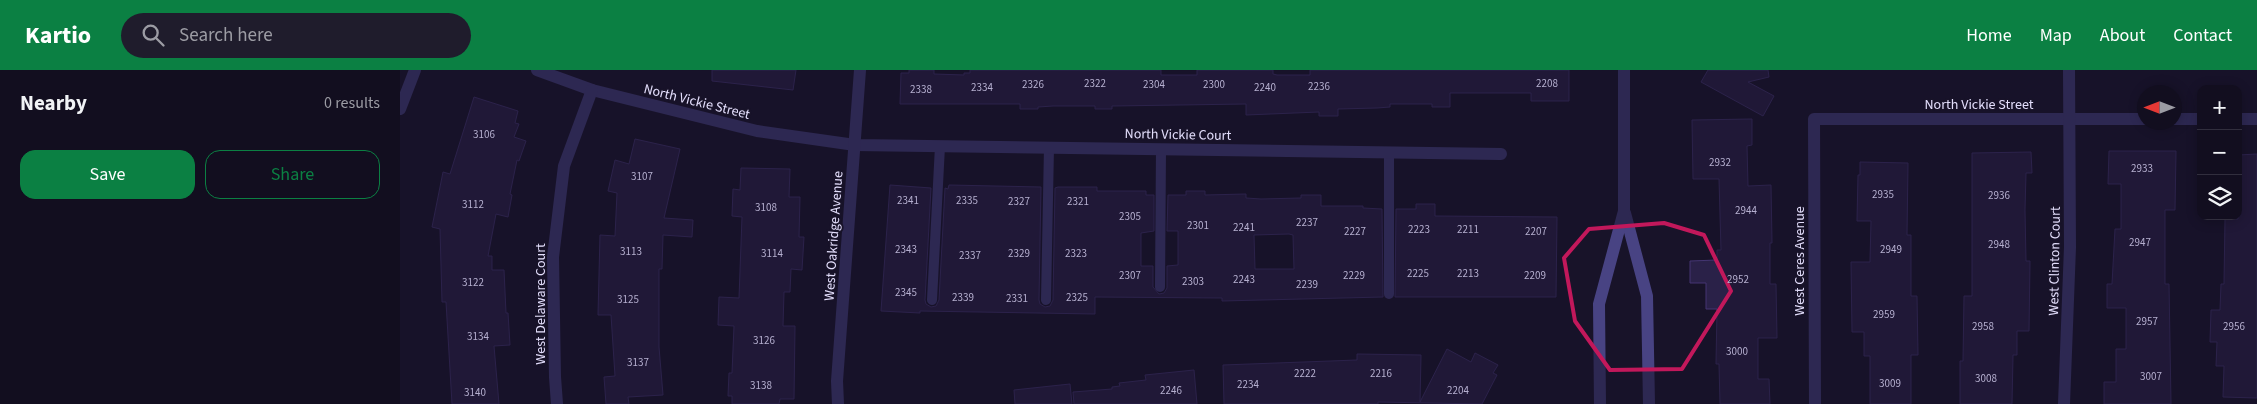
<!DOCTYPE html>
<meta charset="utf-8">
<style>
body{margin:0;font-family:"Source Sans 3",sans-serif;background:#1f1c2c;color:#f1f3f6}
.controls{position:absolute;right:15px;top:15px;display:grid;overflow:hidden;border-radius:10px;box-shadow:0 2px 12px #0003}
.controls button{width:45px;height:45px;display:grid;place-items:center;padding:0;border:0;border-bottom:1px solid #312e3d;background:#120e1f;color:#f1f3f6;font:25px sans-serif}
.compass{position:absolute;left:1737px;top:15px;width:45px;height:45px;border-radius:50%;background:#120e1f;box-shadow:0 2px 12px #0003;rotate:270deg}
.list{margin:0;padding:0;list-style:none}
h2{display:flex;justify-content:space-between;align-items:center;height:65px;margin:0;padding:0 20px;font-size:21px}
h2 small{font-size:16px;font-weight:400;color:#9c9ca4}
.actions{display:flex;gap:10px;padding:15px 20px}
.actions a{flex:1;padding:11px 0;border:1px solid #0b8043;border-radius:15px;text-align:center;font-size:18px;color:#0b8043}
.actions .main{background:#0b8043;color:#fff}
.icon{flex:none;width:28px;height:28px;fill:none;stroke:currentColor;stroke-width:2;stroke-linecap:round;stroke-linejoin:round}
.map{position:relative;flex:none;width:1857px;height:334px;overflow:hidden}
header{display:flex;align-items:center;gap:30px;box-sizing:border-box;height:70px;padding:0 25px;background:#0b8043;color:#fff}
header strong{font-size:24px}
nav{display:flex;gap:28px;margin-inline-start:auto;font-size:18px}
.search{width:350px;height:45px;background:#1f1c2c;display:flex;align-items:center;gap:12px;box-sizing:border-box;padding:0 18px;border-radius:28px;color:#9c9ca4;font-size:19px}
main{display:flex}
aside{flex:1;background:#120e1f}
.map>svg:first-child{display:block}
.building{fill:#2a2148;stroke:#443572;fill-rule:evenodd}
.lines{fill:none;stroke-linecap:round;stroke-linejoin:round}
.service{stroke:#484383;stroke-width:10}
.minor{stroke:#484383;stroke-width:12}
.tertiary{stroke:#484383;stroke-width:12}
.marked{fill:none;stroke:#c2185b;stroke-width:4;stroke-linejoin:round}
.labels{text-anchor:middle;stroke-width:4;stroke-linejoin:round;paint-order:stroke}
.number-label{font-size:11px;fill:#b5afcf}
.street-label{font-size:14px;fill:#e3defc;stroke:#181329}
</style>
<header>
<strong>Kartio</strong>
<div class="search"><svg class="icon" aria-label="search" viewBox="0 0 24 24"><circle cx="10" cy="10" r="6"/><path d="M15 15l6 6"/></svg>Search here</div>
<nav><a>Home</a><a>Map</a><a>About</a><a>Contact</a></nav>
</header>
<main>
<aside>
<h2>Nearby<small>0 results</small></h2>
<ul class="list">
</ul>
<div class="actions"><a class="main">Save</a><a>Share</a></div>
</aside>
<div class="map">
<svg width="1857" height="334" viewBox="0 0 1857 334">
<rect width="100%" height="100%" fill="#181329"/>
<g class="building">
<polygon points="312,0 396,0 393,20 312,11"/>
<polygon points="509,0 534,0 534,4 564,5 564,3 570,3 570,0 761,0 761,5 797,5 797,0 873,0 873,4 877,5 910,5 910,0 1169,0 1169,31 1131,31 1131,23 1050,23 1050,37 1032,37 1032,34 990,34 990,37 977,38 938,39 938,46 919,46 919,42 846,45 846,34 712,36 712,39 695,39 695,36 653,36 638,37 638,39 620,39 620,34 500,34 501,3 509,3"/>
<polygon points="1308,0 1368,0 1369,7 1348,12 1374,26 1363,46 1301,12"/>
<polygon points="74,27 118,41 115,53 119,54 114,67 126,71 119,91 117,90 110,124 112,125 108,147 96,144 88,186 92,186 92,200 104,200 106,243 108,243 110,275 94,276 99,334 52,334 46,232 42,232 40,159 32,157 43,102 50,104"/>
<polygon points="1352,49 1352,75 1347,76 1348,116 1371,115 1372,173 1370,173 1370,214 1376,214 1377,268 1358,268 1358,309 1369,309 1370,334 1320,334 1319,294 1316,294 1317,239 1306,239 1306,213 1290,213 1290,191 1317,190 1317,180 1321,180 1319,109 1293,109 1292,50"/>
<polygon points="235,69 280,79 264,148 293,150 292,167 263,165 262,199 259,199 259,277 263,325 228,327 229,334 206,334 204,307 215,306 211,245 198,245 200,165 215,166 217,123 208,121 215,90 229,94"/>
<polygon points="1709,81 1776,81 1775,140 1765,140 1765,214 1769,214 1771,334 1704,334 1704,312 1716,312 1716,279 1726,279 1726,238 1707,238 1707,214 1712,214 1715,159 1721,159 1721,114 1708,114"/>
<polygon points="1631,82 1632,103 1626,103 1625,140 1626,191 1630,191 1629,261 1617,261 1617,285 1613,285 1612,334 1560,334 1560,291 1563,291 1564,226 1572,226 1572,83"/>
<polygon points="1857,84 1857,328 1823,327 1824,296 1816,296 1817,272 1810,272 1811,240 1820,240 1821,214 1824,214 1825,149 1838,149 1838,85"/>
<polygon points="1460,92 1508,93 1507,165 1511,165 1511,226 1517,226 1518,285 1511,285 1511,334 1470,334 1470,286 1464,286 1464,262 1452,262 1451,192 1470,192 1471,151 1457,151 1458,105 1460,105"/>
<polygon points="341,98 390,99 389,127 400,127 399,167 404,167 402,200 391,199 390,222 384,222 383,256 395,256 394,329 380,329 379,334 332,334 332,326 328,326 329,303 332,303 334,256 318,255 319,227 339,228 342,147 332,146 333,119 340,120"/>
<path d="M490,115l41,3 -6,112 1,4 5,3 5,-1 3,-6 6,-112 3,1 1,-4 92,2 -2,113 1,4 5,3 5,-1 3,-6 2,-112 3,-1h39v4h49v4h8v36l-13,2v33h12v21l6,7 5,-1 3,-5v-22l11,-1v-34h-11l1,-36h18v-4h19v4l41,-1v4l15,1 40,-1v-3h20v11h42v2l19,1 1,88 -161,4v-3l-127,-1v17l-175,-3v2l-39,-2zM889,164l4,1 1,34h-39l-1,-34z"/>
<polygon points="1016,134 1035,134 1035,146 1157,147 1156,227 995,227 996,139 1016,139"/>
<polygon points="1047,279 1071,292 1075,283 1098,295 1093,303 1097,305 1082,334 978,332 978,334 824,334 823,295 957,290 957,284 1021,285 1020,332"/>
<polygon points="794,300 797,334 674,334 673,322 712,319 712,317 720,316 719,313 746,310 745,305"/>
<polygon points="670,314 672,334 615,334 614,320"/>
</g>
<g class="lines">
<g class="service">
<polyline points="989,82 989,224"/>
<polyline points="760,217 761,79"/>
<polyline points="532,230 540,76"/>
<polyline points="646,230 649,77"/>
</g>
<g class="minor">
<polyline points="137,0 192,20 357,61 455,75 1101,84"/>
<polyline points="0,39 15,0"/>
<polyline points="1774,49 1801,49"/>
<polyline points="1838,49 1857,49"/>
<polyline points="157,334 155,307 153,187 164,96 192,20"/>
<polyline points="438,334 437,311 460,0"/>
<polyline points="1415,334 1414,49 1744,49"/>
<polyline points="1664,334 1670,177 1669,0"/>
</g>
<g class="tertiary">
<polyline points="1225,143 1247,226 1249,334"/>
<polyline points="1200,334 1199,234 1224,141 1224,0"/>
</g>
</g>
<path d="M0 0H1857V334H0ZM1264,153l40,12 27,56 -49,78 -72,1 -35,-49 -11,-63 25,-29z" fill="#181329" fill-opacity=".55" fill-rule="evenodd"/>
<path class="marked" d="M1264,153l40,12 27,56 -49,78 -72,1 -35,-49 -11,-63 25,-29z"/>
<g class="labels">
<g class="number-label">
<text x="695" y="17">2322</text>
<text x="1147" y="17">2208</text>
<text x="633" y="18">2326</text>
<text x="754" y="18">2304</text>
<text x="814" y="18">2300</text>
<text x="919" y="20">2236</text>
<text x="582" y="21">2334</text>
<text x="865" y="21">2240</text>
<text x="521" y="23">2338</text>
<text x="84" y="68">3106</text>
<text x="1320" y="96">2932</text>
<text x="1742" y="102">2933</text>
<text x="242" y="110">3107</text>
<text x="1483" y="128">2935</text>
<text x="1599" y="129">2936</text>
<text x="508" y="134">2341</text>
<text x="567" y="134">2335</text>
<text x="619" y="135">2327</text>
<text x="678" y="135">2321</text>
<text x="73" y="138">3112</text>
<text x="366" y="141">3108</text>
<text x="1346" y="144">2944</text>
<text x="730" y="150">2305</text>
<text x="907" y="156">2237</text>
<text x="798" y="159">2301</text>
<text x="844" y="161">2241</text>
<text x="1019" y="163">2223</text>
<text x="1068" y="163">2211</text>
<text x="955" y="165">2227</text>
<text x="1136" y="165">2207</text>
<text x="1740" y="176">2947</text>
<text x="1599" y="178">2948</text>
<text x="506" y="183">2343</text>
<text x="1491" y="183">2949</text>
<text x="231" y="185">3113</text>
<text x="372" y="187">3114</text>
<text x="619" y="187">2329</text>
<text x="676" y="187">2323</text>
<text x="570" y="189">2337</text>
<text x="1018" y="207">2225</text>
<text x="1068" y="207">2213</text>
<text x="730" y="209">2307</text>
<text x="954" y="209">2229</text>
<text x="1135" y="209">2209</text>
<text x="844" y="213">2243</text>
<text x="1338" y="213">2952</text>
<text x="793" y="215">2303</text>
<text x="73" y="216">3122</text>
<text x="907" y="218">2239</text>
<text x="506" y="226">2345</text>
<text x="563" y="231">2339</text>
<text x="677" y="231">2325</text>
<text x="617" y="232">2331</text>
<text x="228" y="233">3125</text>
<text x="1484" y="248">2959</text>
<text x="1747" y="255">2957</text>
<text x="1583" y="260">2958</text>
<text x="1834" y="260">2956</text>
<text x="78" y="270">3134</text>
<text x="364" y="274">3126</text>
<text x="1337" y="285">3000</text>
<text x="238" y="296">3137</text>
<text x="905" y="307">2222</text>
<text x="981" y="307">2216</text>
<text x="1751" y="310">3007</text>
<text x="1586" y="312">3008</text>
<text x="1490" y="317">3009</text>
<text x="848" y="318">2234</text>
<text x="361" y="319">3138</text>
<text x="771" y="324">2246</text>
<text x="1058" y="324">2204</text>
<text x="75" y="326">3140</text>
</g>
<g class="street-label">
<text transform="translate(297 31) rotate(14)" y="5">North Vickie Street</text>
<text x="1579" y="39">North Vickie Street</text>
<text transform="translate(778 64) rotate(1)" y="5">North Vickie Court</text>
<text transform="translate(433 166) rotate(-86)" y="5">West Oakridge Avenue</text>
<text transform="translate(1399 191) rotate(-90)" y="5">West Ceres Avenue</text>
<text transform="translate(1654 191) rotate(-89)" y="5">West Clinton Court</text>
<text transform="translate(140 234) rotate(-90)" y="5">West Delaware Court</text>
</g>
</g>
</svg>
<div class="controls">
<button>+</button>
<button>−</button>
<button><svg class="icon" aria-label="layers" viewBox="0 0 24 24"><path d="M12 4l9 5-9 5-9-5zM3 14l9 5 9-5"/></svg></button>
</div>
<svg class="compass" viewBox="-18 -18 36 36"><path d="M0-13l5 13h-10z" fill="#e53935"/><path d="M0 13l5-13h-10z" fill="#9c9ca4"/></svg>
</div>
</main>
